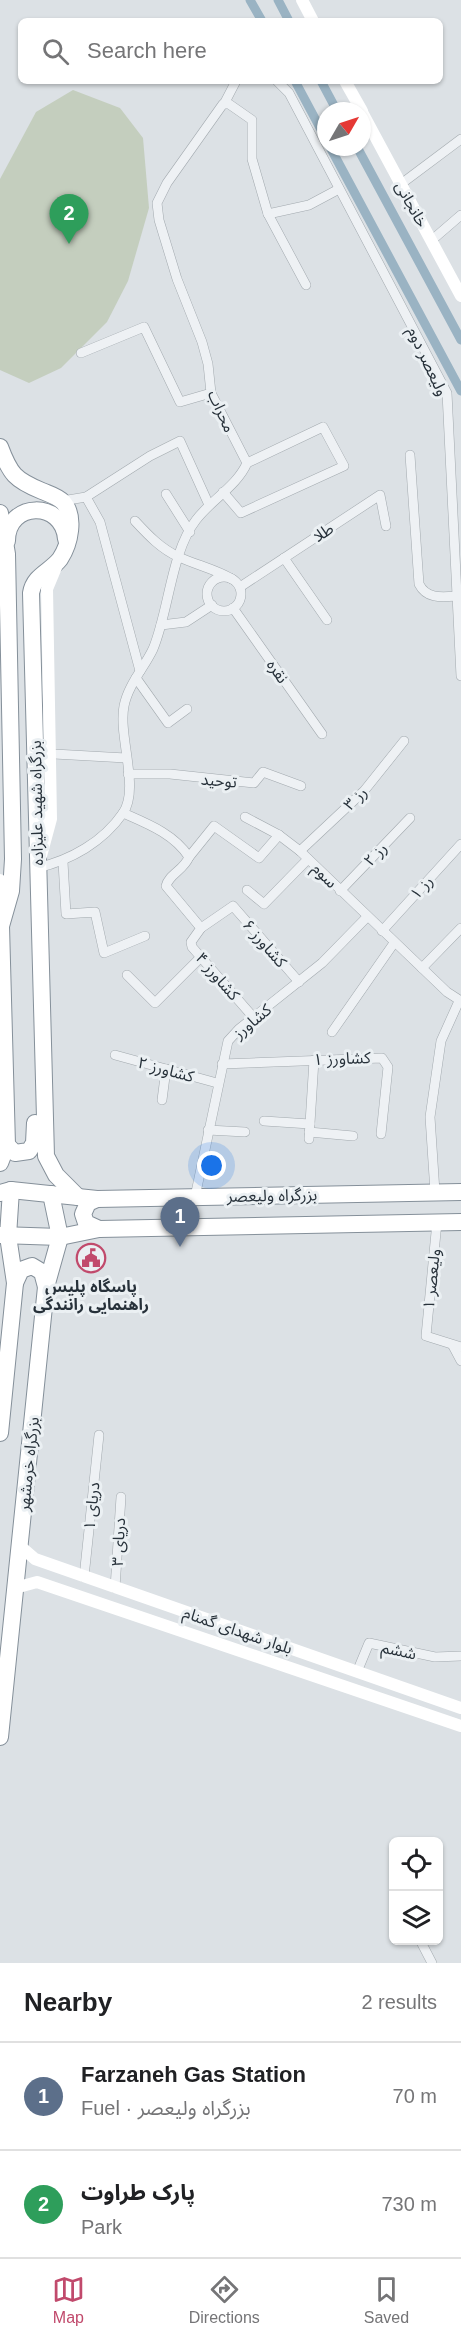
<!DOCTYPE html>
<meta charset="utf-8">
<style>
body{margin:0;font-family:Arial,"Noto Sans Arabic",sans-serif;background:#f6f6f6;color:#202124}
.controls{position:absolute;right:18px;bottom:18px;display:grid;overflow:hidden;border-radius:9px;box-shadow:0 2px 4px #0004}
.controls button{width:54px;height:54px;display:grid;place-items:center;padding:0;border:0;border-bottom:2px solid #e0e0e0;background:#fff;color:#202124;font:30px sans-serif}
.compass{position:absolute;left:317px;top:102px;width:54px;height:54px;border-radius:50%;background:#fff;box-shadow:0 2px 4px #0004;rotate:51deg}
.you{position:absolute;left:212px;top:1166px;width:21px;height:21px;margin:-15px;border:4px solid #fff;border-radius:50%;background:#1a73e8;box-shadow:0 0 0 9px #1a73e833}
.badge{display:grid;place-items:center;width:39px;height:39px;border-radius:50%;background:#c14a6c;color:#fff;font-size:20px;font-weight:700}
.pin{position:absolute;translate:-50% -50px;filter:drop-shadow(0 2px 3px #0008)}
.pin::after{content:'';position:absolute;top:32px;width:21px;height:18px;background:inherit;clip-path:polygon(0 0,100% 0,50% 100%)}
.list{margin:0;padding:0;list-style:none}
h2{display:flex;justify-content:space-between;align-items:center;height:78px;margin:0;padding:0 24px;font-size:26px}
h2 small{font-size:20px;font-weight:400;color:#757577}
.list li{display:grid;grid-template-columns:39px 1fr auto;gap:18px;align-items:center;box-sizing:border-box;height:108px;padding:0 24px;border-top:2px solid #e0e0e0}
.list b{display:block;font-size:22px;white-space:nowrap}
.list p{margin:0;font-size:20px;white-space:nowrap;color:#757577}
.list em{font-size:20px;font-style:normal;color:#757577}
.icon{flex:none;width:33px;height:33px;fill:none;stroke:currentColor;stroke-width:2;stroke-linecap:round;stroke-linejoin:round}
.map{position:relative;flex:none;width:461px;height:1963px;overflow:hidden}
.search{position:absolute;background:#fff;box-shadow:0 2px 4px #0004;left:18px;right:18px;top:18px;height:66px;display:flex;align-items:center;gap:15px;box-sizing:border-box;padding:0 21px;border-radius:9px;color:#757577;font-size:22px}
.sheet{height:294px;background:#fff}
nav{display:flex;justify-content:space-around;align-items:center;box-sizing:border-box;height:84px;border-top:2px solid #e0e0e0;background:#fff;font-size:16px;color:#757577}
nav a{display:grid;justify-items:center;gap:3px}
nav .on{color:#c14a6c}
.map>svg:first-child{display:block}
.green{fill:#c4cebe}
.lines{fill:none;stroke-linecap:round;stroke-linejoin:round}
.canal{stroke:#9ab3c3;stroke-width:9}
.street-casing{stroke:#a2a9ae;stroke-width:10}
.highway-casing{stroke:#85909a;stroke-width:18}
.street{stroke:#eef1f4;stroke-width:9}
.secondary{stroke:#fff;stroke-width:12}
.highway{stroke:#fff;stroke-width:16}
.labels{text-anchor:middle;stroke-width:6;stroke-linejoin:round;paint-order:stroke}
.street-label{font-size:16px;fill:#27313a;stroke:#ebf0f3}
.poi-label{font-size:16px;font-weight:bold;fill:#27313a;stroke:#ebf0f3}
</style>
<div class="map">
<svg width="461" height="1963" viewBox="0 0 461 1963">
<rect width="100%" height="100%" fill="#dce1e5"/>
<polygon class="green" points="73,90 120,108 143,138 149,208 128,281 107,322 61,368 29,383 0,370 0,179 36,112"/>
<g class="lines">
<g class="canal">
<polyline points="250,0 262,21"/>
<polyline points="278,0 289,21"/>
<polyline points="295,81 326,139"/>
<polyline points="321,81 337,111"/>
<polyline points="330,147 461,391"/>
<polyline points="357,147 461,340"/>
</g>
<g class="street-casing">
<g id="street">
<polyline points="277,81 289,93 447,393 461,676"/>
<polyline points="224,104 236,81"/>
<polyline points="401,184 461,139"/>
<polyline points="268,214 309,205 339,189"/>
<polyline points="432,240 461,215"/>
<polyline points="81,353 144,327 180,402 211,393"/>
<path d="M410,455l9,129c8,16 24,13 40,12"/>
<polyline points="223,492 241,513 344,466 323,427 247,463"/>
<polyline points="166,494 190,532"/>
<polyline points="86,497 100,522 140,671"/>
<polyline points="62,501 86,497 150,456 180,441 209,505"/>
<path d="M135,521c13,14 26,28 44,36 17,8 36,12 53,22"/>
<polyline points="284,558 327,620"/>
<circle cx="224" cy="594" r="17"/>
<polyline points="240,587 380,495 386,526"/>
<polyline points="233,608 322,734"/>
<polyline points="161,625 186,622 212,605"/>
<polyline points="136,678 168,723 187,709"/>
<polyline points="54,754 126,758"/>
<polyline points="128,774 170,774 254,783 263,772 301,786"/>
<path d="M123,813c25,11 51,21 66,44 -5,13 -20,17 -23,29l35,42 -10,14 1,5 62,71"/>
<polyline points="245,817 279,835"/>
<polyline points="300,851 364,791 404,741"/>
<polyline points="189,857 214,826 259,858 279,835 300,851 447,992 461,1001"/>
<polyline points="63,862 66,914 95,912 104,953 145,936"/>
<path d="M37,868c34,-8 66,-26 86,-55 17,-24 -5,-77 1,-107 4,-21 20,-38 29,-57 16,-38 18,-97 43,-129 15,-20 41,-34 51,-57l-36,-70 -3,-29 -6,-22 -25,-63 -18,-59 -2,-17 10,-20 56,-79h6l23,16v39l16,55 38,71"/>
<polyline points="247,890 264,904 308,859"/>
<polyline points="340,891 410,818"/>
<polyline points="201,928 233,906 299,982"/>
<polyline points="382,931 461,844"/>
<polyline points="422,968 461,928"/>
<polyline points="127,975 155,1003 201,957"/>
<polyline points="332,1032 394,943"/>
<polyline points="115,1055 217,1083"/>
<polyline points="222,1064 382,1058 388,1067 381,1134"/>
<polyline points="162,1100 166,1069"/>
<polyline points="264,1121 310,1124"/>
<polyline points="208,1130 245,1132"/>
<polyline points="309,1132 353,1136"/>
<polyline points="309,1139 314,1060"/>
<polyline points="435,1192 430,1117 441,1041 459,1001"/>
<polyline points="195,1197 228,1041 239,1029 322,963 367,917"/>
<polyline points="437,1222 426,1336 461,1347"/>
<polyline points="453,1346 461,1361"/>
<polyline points="84,1577 99,1435"/>
<polyline points="115,1588 121,1497"/>
<polyline points="357,1672 369,1643 435,1657 461,1656"/>
<polyline points="420,1940 432,1963"/>
</g>
</g>
<g class="highway-casing">
<g id="highway">
<path d="M0,447c10,27 15,33 42,44 7,3 15,5 21,11 13,14 7,42 -3,57 -10,13 -26,16 -29,34l15,563 10,19 22,22"/>
<polyline points="0,513 7,554 13,859 11,891 1,926 7,1145 0,1163"/>
<path d="M7,541c0,-40 56,-41 59,-2"/>
<polyline points="7,1145 15,1153 29,1151 34,1143 35,1123"/>
<polyline points="0,1193 11,1190 97,1199 461,1192"/>
<polyline points="97,1199 88,1203 83,1214 86,1223 99,1229"/>
<polyline points="0,1235 60,1237 99,1229 461,1222"/>
<polyline points="15,1283 21,1270 32,1266 42,1272 46,1287"/>
<polyline points="0,1433 15,1283 8,1236 11,1190"/>
<polyline points="0,1737 46,1287 60,1237 51,1194"/>
</g>
</g>
<use href="#street" class="street"/>
<g class="secondary">
<polyline points="302,0 313,21"/>
<polyline points="345,81 362,111"/>
<polyline points="362,112 461,296"/>
<polyline points="41,856 51,819 47,589 57,565"/>
<polyline points="0,880 1,912"/>
<polyline points="20,1546 35,1559 461,1708"/>
<polyline points="15,1588 37,1582 461,1726"/>
</g>
<use href="#highway" class="highway"/>
</g>
<defs>
<g id="civic-ring" transform="scale(1.5)"><circle r="9.5" fill="#ebf0f3" stroke="#c14a6c" stroke-width="1.5"/><path d="M-.6-6.5H3V-4.5H.6V-3L4-1V1h2V6H-6V1h2V-1L-.6-3ZM-1.2 2.5V6h2.4V2.5Z" fill="#c14a6c"/></g>
</defs>
<g fill-rule="evenodd">
<use href="#civic-ring" x="91" y="1258"/>
</g>
<g class="labels">
<g class="street-label">
<text transform="translate(412 204) rotate(61)" y="6">خانجانی</text>
<text transform="translate(428 361) rotate(65)" y="6">ولیعصر دوم</text>
<text transform="translate(222 411) rotate(66)" y="6">محراب</text>
<text transform="translate(323 532) rotate(-33)" y="6">طلا</text>
<text transform="translate(278 671) rotate(55)" y="6">نقره</text>
<text transform="translate(219 780) rotate(5)" y="6">توحید</text>
<text transform="translate(355 798) rotate(-45)" y="6">رز ۳</text>
<text transform="translate(36 803) rotate(-91)" y="6">بزرگراه شهید علیزاده</text>
<text transform="translate(375 854) rotate(-46)" y="6">رز ۲</text>
<text transform="translate(325 875) rotate(45)" y="6">سوم</text>
<text transform="translate(421 887) rotate(-48)" y="6">رز ۱</text>
<text transform="translate(265 943) rotate(49)" y="6">کشاورز ۶</text>
<text transform="translate(218 976) rotate(49)" y="6">کشاورز ۴</text>
<text transform="translate(252 1021) rotate(-40)" y="6">کشاورز</text>
<text transform="translate(342 1058) rotate(-2)" y="6">کشاورز ۱</text>
<text transform="translate(166 1069) rotate(15)" y="6">کشاورز ۲</text>
<text transform="translate(272 1195) rotate(-1)" y="6">بزرگراه ولیعصر</text>
<text transform="translate(431 1279) rotate(-84)" y="6">ولیعصر ۱</text>
<text transform="translate(28 1464) rotate(-84)" y="6">بزرگراه خرمشهر</text>
<text transform="translate(91 1506) rotate(-84)" y="6">دریای ۱</text>
<text transform="translate(118 1542) rotate(-87)" y="6">دریای ۳</text>
<text transform="translate(238 1630) rotate(19)" y="6">بلوار شهدای گمنام</text>
<text transform="translate(399 1650) rotate(12)" y="6">ششم</text>
</g>
<g class="poi-label">
<text x="91" y="1292">پاسگاه پلیس<tspan x="91" dy="18">راهنمایی رانندگی</tspan></text>
</g>
</g>
</svg>
<div class="controls">
<button><svg class="icon" aria-label="locate" viewBox="0 0 24 24"><circle cx="12" cy="12" r="6"/><path d="M12 2v4M12 18v4M2 12h4M18 12h4"/></svg></button>
<button><svg class="icon" aria-label="layers" viewBox="0 0 24 24"><path d="M12 4l9 5-9 5-9-5zM3 14l9 5 9-5"/></svg></button>
</div>
<svg class="compass" viewBox="-18 -18 36 36"><path d="M0-13l5 13h-10z" fill="#e53935"/><path d="M0 13l5-13h-10z" fill="#757577"/></svg>
<div class="you"></div>
<div class="pin badge" style="left:180px;top:1247px;background:#5c6f8a">1</div>
<div class="pin badge" style="left:69px;top:244px;background:#2e9e5b">2</div>
<div class="search"><svg class="icon" aria-label="search" viewBox="0 0 24 24"><circle cx="10" cy="10" r="6"/><path d="M15 15l6 6"/></svg>Search here</div>
</div>
<section class="sheet">
<h2>Nearby<small>2 results</small></h2>
<ul class="list">
<li><span class="badge" style="background:#5c6f8a">1</span><div><b>Farzaneh Gas Station</b><p>Fuel · بزرگراه ولیعصر</p></div><em>70 m</em></li>
<li><span class="badge" style="background:#2e9e5b">2</span><div><b>پارک طراوت</b><p>Park</p></div><em>730 m</em></li>
</ul>
</section>
<nav>
<a class="on"><svg class="icon" aria-label="map" viewBox="0 0 24 24"><path d="M3 6l6-2 6 2 6-2v14l-6 2-6-2-6 2zM9 4v14M15 6v14"/></svg>Map</a>
<a><svg class="icon" aria-label="directions" viewBox="0 0 24 24"><path d="M12 3l9 9-9 9-9-9zM9 14v-3h6M13 9l2 2-2 2"/></svg>Directions</a>
<a><svg class="icon" aria-label="saved" viewBox="0 0 24 24"><path d="M7 4h10v16l-5-4-5 4z"/></svg>Saved</a>
</nav>
